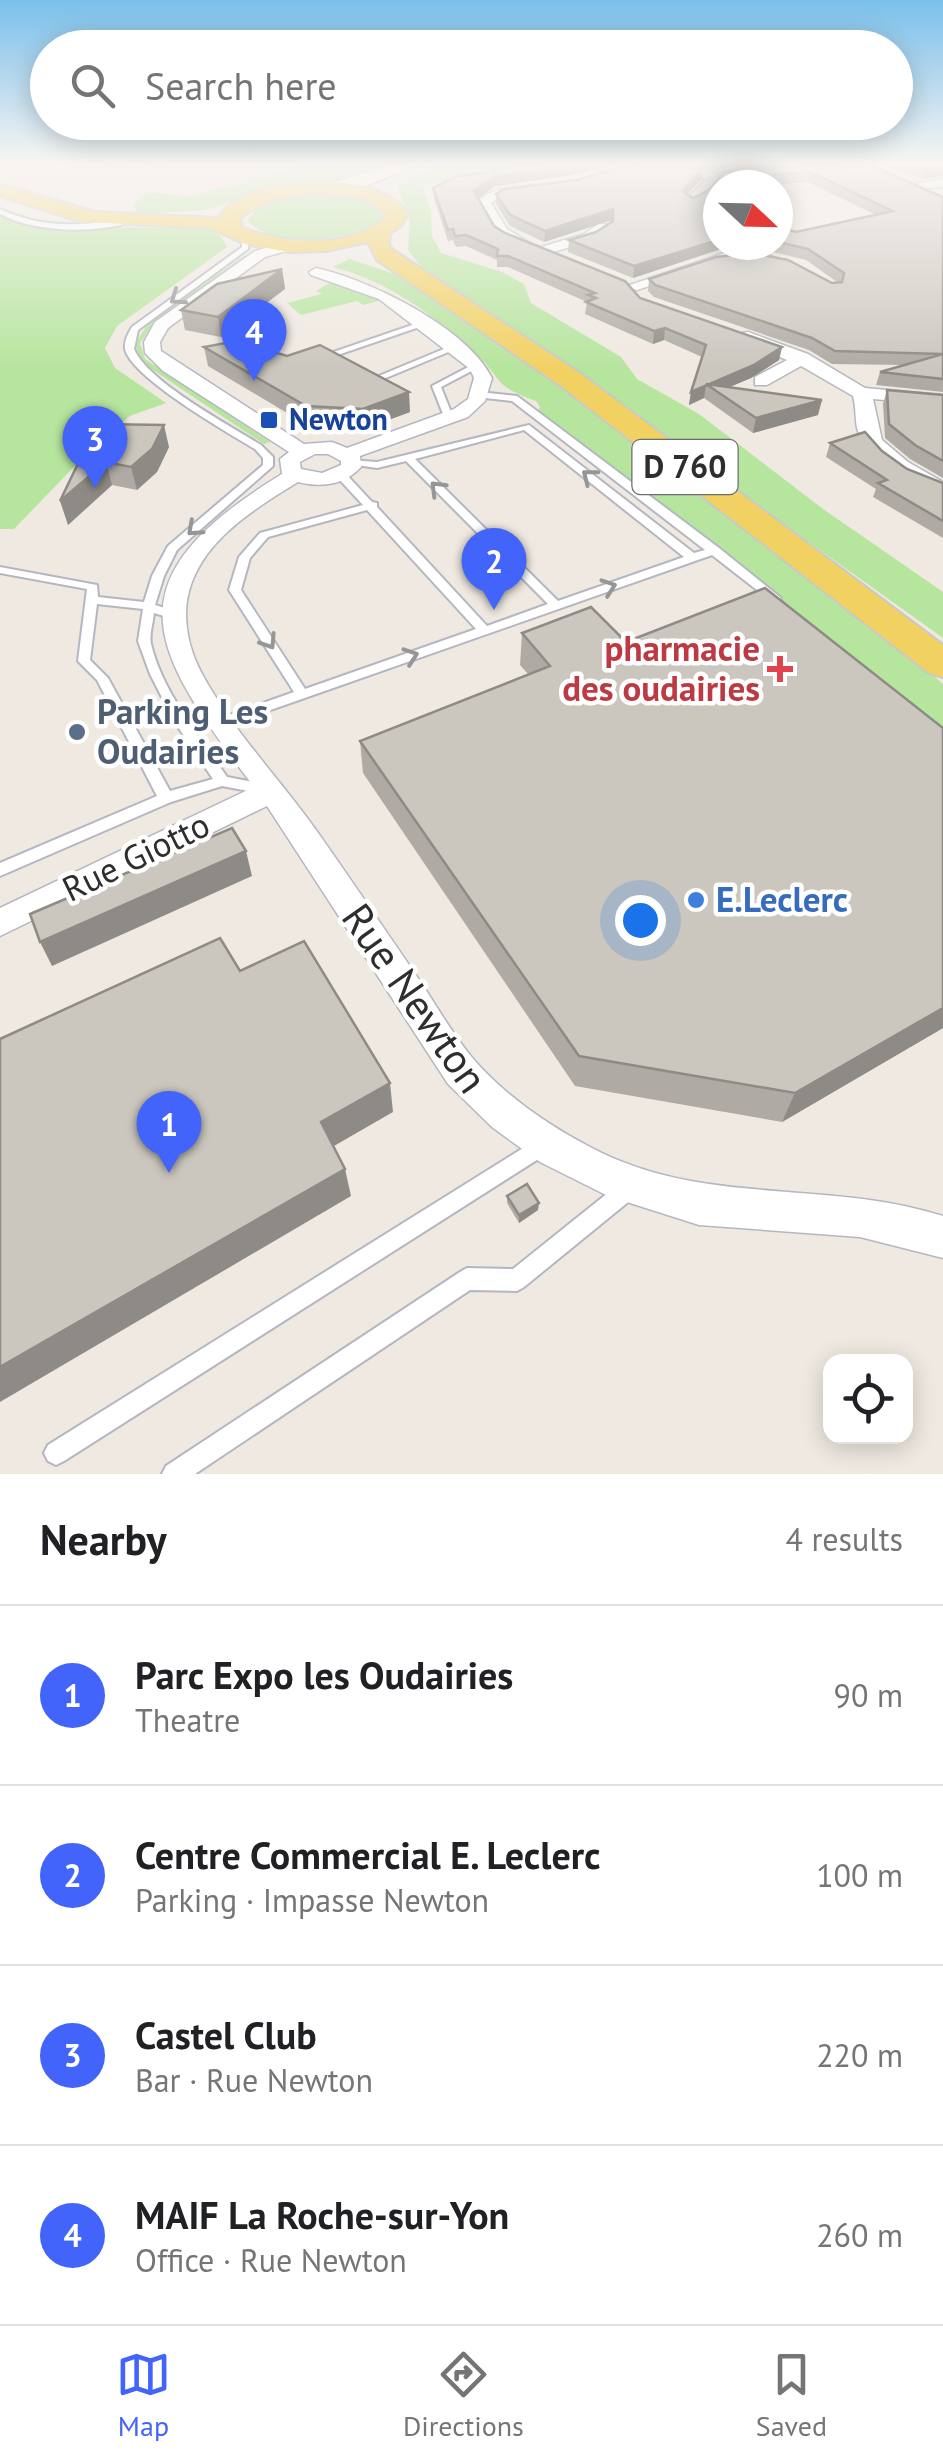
<!DOCTYPE html>
<meta charset="utf-8">
<style>
body{margin:0;font-family:"PT Sans",sans-serif;background:#f2f2f2;color:#202124}
.controls{position:absolute;right:30px;bottom:30px;display:grid;overflow:hidden;border-radius:20px;box-shadow:0 5px 25px #0003}
.controls button{width:90px;height:90px;display:grid;place-items:center;padding:0;border:0;border-bottom:2px solid #e0e0e0;background:#fff;color:#202124;font:50px sans-serif}
.compass{position:absolute;left:703px;top:170px;width:90px;height:90px;border-radius:50%;background:#fff;box-shadow:0 5px 25px #0003;rotate:112deg}
.you{position:absolute;left:640px;top:920px;width:35px;height:35px;margin:-25px;border:8px solid #fff;border-radius:50%;background:#1a73e8;box-shadow:0 0 0 15px #1a73e833}
.badge{display:grid;place-items:center;width:65px;height:65px;border-radius:50%;background:#4264fb;color:#fff;font-size:32px;font-weight:700}
.pin{position:absolute;translate:-50% -82px;filter:drop-shadow(0 2px 5px #0008)}
.pin::after{content:'';position:absolute;top:52px;width:35px;height:30px;background:inherit;clip-path:polygon(0 0,100% 0,50% 100%)}
.list{margin:0;padding:0;list-style:none}
h2{display:flex;justify-content:space-between;align-items:center;height:130px;margin:0;padding:0 40px;font-size:42px}
h2 small{font-size:32px;font-weight:400;color:#757577}
.list li{display:grid;grid-template-columns:65px 1fr auto;gap:30px;align-items:center;box-sizing:border-box;height:180px;padding:0 40px;border-top:2px solid #e0e0e0}
.list b{display:block;font-size:38px;white-space:nowrap}
.list p{margin:0;font-size:32px;white-space:nowrap;color:#757577}
.list em{font-size:32px;font-style:normal;color:#757577}
.icon{flex:none;width:55px;height:55px;fill:none;stroke:currentColor;stroke-width:2;stroke-linecap:round;stroke-linejoin:round}
.map{position:relative;flex:none;width:943px;height:1474px;overflow:hidden}
.search{position:absolute;background:#fff;box-shadow:0 5px 25px #0003;left:30px;right:30px;top:30px;height:110px;display:flex;align-items:center;gap:25px;box-sizing:border-box;padding:0 35px;border-radius:55px;color:#757577;font-size:38px}
.sheet{height:850px;background:#fff}
nav{display:flex;justify-content:space-around;align-items:center;box-sizing:border-box;height:140px;border-top:2px solid #e0e0e0;background:#fff;font-size:28px;color:#757577}
nav a{display:grid;justify-items:center;gap:5px}
nav .on{color:#4264fb}
.map>svg:first-child{display:block}
.medical{fill:#f5dfe0}
.green{fill:#b6e59e}
.lines{fill:none;stroke-linecap:round;stroke-linejoin:round}
.lane-casing{stroke:#b4b7c1;stroke-width:4}
.street-casing{stroke:#b4b7c1;stroke-width:3}
.secondary-casing{stroke:#b4b7c1;stroke-width:4}
.primary-casing{stroke:#c9c9c9;stroke-width:4}
.lane{fill:#fff;fill-rule:evenodd}
.street{fill:#fff;fill-rule:evenodd}
.secondary{fill:#fff;fill-rule:evenodd}
.primary{fill:#f2d163;fill-rule:evenodd}
.wall{fill:#afaba4;fill-rule:evenodd}
.shaded-wall{fill:#8e8b86}
.building{fill:#cbc7bf;stroke:#8e8b86;stroke-width:2.5}
.oneway{stroke:#969696}
.transit-dot{fill:#1a4fb4;stroke:#fff;stroke-width:4}
.health-dot{fill:#e0444e;stroke:#fff;stroke-width:4}
.service-dot{fill:#5c6f8a;stroke:#fff;stroke-width:4}
.shop-dot{fill:#3f7fe0;stroke:#fff;stroke-width:4}
.labels{text-anchor:middle;stroke-width:9;stroke-linejoin:round;paint-order:stroke}
.far-transit-label{font-size:30px;font-weight:bold;fill:#164399;stroke:#fff;text-anchor:start}
.shield{fill:#fff;stroke:#6d6d6d;stroke-width:2.5}
.shield-label{font-size:32px;font-weight:bold;fill:#2e2e2e}
.health-label{font-size:35px;font-weight:bold;fill:#be3a42;stroke:#fff;text-anchor:end}
.service-label{font-size:35px;font-weight:bold;fill:#4e5e75;stroke:#fff;text-anchor:start}
.street-label{font-size:35px;fill:#2e2e2e;stroke:#fff}
.shop-label{font-size:35px;font-weight:bold;fill:#366cbe;stroke:#fff;text-anchor:start}
.near-street-label{font-size:42px;fill:#2e2e2e;stroke:#fff}
</style>
<div class="map">
<svg width="943" height="1474" viewBox="0 0 943 1474">
<rect width="100%" height="100%" fill="#efe9e1"/>
<polygon class="medical" points="0,164 340,164 179,201 0,179"/>
<g class="green">
<polygon points="311,164 399,164 349,181 259,193 205,210 139,214 133,205 148,192 190,196"/>
<polygon points="442,164 529,164 423,186 431,211 432,236 441,253 502,272 524,284 531,303 621,357 637,379 699,414 823,509 943,592 943,638 594,389 434,282 408,250 410,222 397,184"/>
<path d="M310,194l55,5 18,12 -1,7c-24,23 -114,33 -134,2l11,-14z"/>
<path d="M0,217c69,14 137,9 206,12l12,3 9,15 -110,79 -12,22 10,20 51,35 -36,13 -34,28 -82,85h-14z"/>
<polygon points="244,256 247,257 155,323 140,343 145,359 270,442 264,444 141,362 135,344 148,323"/>
<path d="M350,259l56,19c182,130 369,257 537,406v49l-407,-316 4,-10 -4,-6c-43,-15 -31,-19 -59,-46 -41,-39 -89,-74 -144,-88z"/>
<polygon points="335,280 361,285 382,300 363,305 357,301 301,315 287,303 322,294 316,291"/>
</g>
<g class="lines">
<g class="lane-casing">
<g id="lane">
<polygon points="108,164 164,164 149,169"/>
<path d="M0,209c46,21 82,16 131,10l3,2c-37,13 -99,12 -134,-7z"/>
<path d="M242,234l5,1 1,14 -110,81 -4,19c14,33 95,76 127,96l12,12v9l-96,84 -13,26 -9,29 23,7 2,3 -6,4 -20,-6c-1,10 -5,22 -3,31 11,47 49,94 76,133l43,8 5,1 2,4 -2,4 -5,1 -48,-9 -51,16 -171,74v-13l157,-67 -60,-116 -19,-19 9,-72 -87,-16v-6l97,18 1,12 46,5 8,-26 16,-30 95,-81v-7l-8,-9c-27,-16 -124,-72 -130,-100 -1,-8 3,-15 7,-22l110,-80zM97,604l46,5 -5,32 12,33 24,47 39,58 -43,12 -62,-113 -18,-18z"/>
<polygon points="421,322 428,324 323,360 316,358"/>
<polygon points="451,346 458,348 381,380 374,378"/>
<polygon points="474,364 481,366 441,387 453,417 445,419 432,386"/>
<path d="M479,392l38,4 202,152 62,50 -6,4 -4,-1 -59,-46 -487,171h-10l-2,-3 2,-3 79,-28 -65,-102 10,-33 21,-24 103,-28 -26,-28v-4h8l27,29 5,1v4l110,119 61,-22 -142,-143 -29,7 -28,-4v-4l28,2 152,-37 165,128 11,-3 -193,-149 -36,-4v-4zM524,430l160,127 -126,44 -143,-142zM367,510l109,119 -171,60 -64,-99 9,-32 18,-21z"/>
<polygon points="544,1135 551,1137 554,1144 551,1151 64,1461 56,1465 48,1461 44,1453 48,1445"/>
<polygon points="631,1177 638,1180 641,1187 638,1194 524,1287 517,1291 470,1290 195,1474 162,1474 166,1466 460,1272 467,1268 513,1269 624,1180"/>
</g>
</g>
<g class="street-casing">
<g id="street">
<polygon points="664,166 707,169 720,178 705,198 690,205 684,201 707,179 664,172"/>
<polygon points="943,179 943,187 915,189 909,185"/>
<polygon points="534,185 538,186 538,192 503,196 491,203 507,229 538,248 584,234 600,223 612,226 594,240 543,255 497,235 479,199 496,190"/>
<path d="M295,240l5,1v6l-35,10 -97,71 -8,14 1,9 143,93 28,-2 15,6 107,-39 14,-10 6,-21 -4,-9 -91,-70 -68,-24 -2,-3 7,-4c54,12 150,59 176,110l-7,23 -17,16 -108,39 1,11c-16,18 -40,21 -63,15 -49,30 -111,68 -112,132 0,20 6,41 15,58 32,60 82,110 120,165 35,50 69,100 103,150 16,25 32,52 51,74 32,36 73,64 115,86 115,61 233,31 353,69v42l-83,-21 -161,-12 -91,-29 -68,-34 -48,-35 -44,-43 -181,-278 -267,130v-28l254,-121c-106,-140 -147,-206 28,-313l-2,-15 9,-7 -126,-81 -18,-18 -1,-11 11,-20 100,-71zM315,454h13l13,7v4l-19,8 -21,-4 -1,-7z"/>
<polygon points="736,249 759,251 786,262 779,266 737,257 637,290 624,287"/>
<path d="M748,332l60,22 57,34 78,7v10l-70,-6 9,41 26,22 35,20v15c-30,-8 -78,-37 -86,-69 -2,-11 -1,-21 -4,-32l-52,-30 -34,19h-12v-8l32,-17 -45,-19v-8z"/>
</g>
</g>
<g class="secondary-casing">
<polygon id="secondary" points="395,164 420,164 365,186 324,193 315,188"/>
</g>
<g class="primary-casing">
<path id="primary" d="M315,182c35,0 70,3 93,31l-7,13 -11,7 -1,12 4,5 188,124 362,271v32l-14,-4 -368,-287 -184,-126 -9,-18 -42,9 -37,1 -44,-8 -34,-16 -129,-6 -82,-26v-12l95,28 124,6c15,-29 67,-33 96,-36zM315,193l45,4 27,17c-29,36 -107,31 -145,13l-2,-9c22,-17 47,-22 75,-25z"/>
</g>
<use href="#lane" class="lane"/>
<use href="#street" class="street"/>
<use href="#secondary" class="secondary"/>
<use href="#primary" class="primary"/>
</g>
<g class="wall">
<polygon points="514,164 617,164 573,175 495,186 479,198 494,226 505,233 640,298 782,347 779,360 751,378 729,387 818,415 753,433 704,398 689,405 691,392 702,357 664,340 653,344 585,314 587,302 508,267 497,267 497,260 466,246 456,247 453,240 448,241 434,198 433,188 493,172 493,169"/>
<path d="M635,164l67,5 -1,10 -14,15 6,4 16,-8 15,-18 41,-7 -51,3 -50,-4h204l75,33v195l-67,-7 4,-13 23,-7 -71,-1 -23,-14 -155,-53 -6,-6 1,-12 67,-22 35,-4 37,7 44,23 5,-1 -31,-22 -58,-14h-18l-97,32 -65,-26 1,-12 27,-8 16,-12 -68,22 -34,-16 -14,-22v-10l8,-5 73,-9zM808,182l68,33 -80,17 -18,-5v18h-60v-60h48z"/>
<polygon points="879,164 943,164 922,179"/>
<polygon points="282,269 285,289 221,337 185,330 181,310"/>
<polygon points="204,347 256,351 410,412 364,429 309,426 208,366"/>
<polygon points="887,390 943,395 943,478 910,459 885,438 883,404"/>
<polygon points="97,424 169,447 157,472 137,490 112,485 68,525"/>
<polygon points="830,443 882,451 907,469 943,483 943,538 873,497 876,489 826,457"/>
<polygon points="522,633 626,642 943,728 943,1028 782,1122 575,1086 363,773 360,741 528,674 520,665"/>
<polygon points="507,1196 538,1210 519,1223 507,1203"/>
</g>
<g class="shaded-wall">
<polygon points="580,164 617,164 573,175 495,186 474,201 474,191 496,176"/>
<polygon points="715,164 764,164 714,168"/>
<polygon points="943,167 943,176 922,179 925,169"/>
<polygon points="702,169 701,179 680,201 682,191"/>
<polygon points="613,209 612,220 544,242 545,231"/>
<polygon points="718,240 718,245 730,245 730,246 633,278 634,266"/>
<polygon points="282,269 285,289 221,337 218,317"/>
<polygon points="665,328 664,340 653,344 654,331"/>
<polygon points="782,347 779,360 751,378 718,392 707,385"/>
<polygon points="706,385 704,398 689,405 691,392"/>
<polygon points="409,392 410,412 364,429 363,409"/>
<polygon points="822,400 818,415 753,433 756,418"/>
<polygon points="164,425 169,447 157,472 137,490 131,467"/>
<polygon points="106,462 112,485 68,525 60,501"/>
<polygon points="246,851 252,876 52,966 40,942"/>
<polygon points="943,1008 943,1028 782,1122 795,1093"/>
<polygon points="390,1083 393,1112 327,1150 321,1122"/>
<polygon points="345,1169 351,1196 0,1402 0,1367"/>
<polygon points="539,1203 538,1210 519,1223 519,1215"/>
</g>
<g class="building">
<polygon points="514,164 580,164 496,176 474,191 494,226 505,233 625,281 640,298 782,347 754,365 691,392 706,345 665,328 654,331 586,302 596,298 588,295 595,293 508,256 497,256 498,249 466,235 455,236 453,229 448,230 433,188 457,176 496,172 493,169"/>
<polygon points="635,164 702,169 682,191 693,198 709,190 724,172 770,164 868,164 943,197 943,354 835,351 812,338 655,285 649,279 716,257 751,253 788,260 832,283 842,282 844,273 808,249 778,242 778,227 796,232 893,211 810,172 755,176 751,185 718,185 718,240 634,266 569,240 596,232 613,221 613,209 545,231 510,215 496,194 504,189 577,180"/>
<polygon points="910,164 943,164 943,167 925,169"/>
<polygon points="282,269 218,317 181,310 217,284"/>
<polygon points="236,341 256,351 264,349 287,356 320,345 409,392 363,409 306,406 204,347"/>
<polygon points="943,354 943,379 880,372"/>
<polygon points="706,384 822,400 756,418"/>
<polygon points="887,390 943,395 943,461 915,445 889,424"/>
<polygon points="97,424 164,425 152,449 131,467 106,462 60,501"/>
<polygon points="865,432 882,451 907,469 943,483 943,521 878,483 887,480 830,443"/>
<polygon points="765,588 943,728 943,1008 795,1093 579,1056 360,741 550,666 522,633 591,607 626,642"/>
<polygon points="232,828 246,851 40,942 30,914"/>
<polygon points="220,938 240,971 304,941 390,1083 321,1122 345,1169 0,1367 0,1039"/>
<polygon points="527,1184 539,1203 519,1215 507,1196"/>
</g>
<defs><path id="oneway-chevron" d="M-2-3.5L2.5 0L-2 3.5" fill="none" stroke-width="1.6" stroke-linecap="round" stroke-linejoin="round" transform="scale(2.5)"/></defs>
<g class="oneway">
<use href="#oneway-chevron" transform="translate(177 298) rotate(145)"/>
<use href="#oneway-chevron" transform="translate(589 476) rotate(-142)"/>
<use href="#oneway-chevron" transform="translate(437 488) rotate(-135)"/>
<use href="#oneway-chevron" transform="translate(194 529) rotate(138)"/>
<use href="#oneway-chevron" transform="translate(609 587) rotate(-19)"/>
<use href="#oneway-chevron" transform="translate(269 642) rotate(57)"/>
<use href="#oneway-chevron" transform="translate(411 656) rotate(-19)"/>
</g>
<linearGradient id="sky" x2="0" y2="1"><stop stop-color="#7abfeb"/><stop offset="0.44" stop-color="#f8f5f2"/><stop offset="1" stop-color="#f8f5f2" stop-opacity="0"/></linearGradient>
<rect width="943" height="370" fill="url(#sky)"/>
<rect class="transit-dot" x="259" y="410" width="20" height="20" rx="5"/>
<path class="health-dot" d="M775 654h10v10h10v10h-10v10h-10v-10h-10v-10h10z"/>
<circle class="service-dot" cx="77" cy="732" r="10"/>
<circle class="shop-dot" cx="696" cy="900" r="10"/>
<g class="labels">
<g class="far-transit-label">
<text x="289" y="430">Newton</text>
</g>
<rect class="shield" x="632.5" y="440" width="105" height="54" rx="8"/>
<g class="shield-label">
<text x="685" y="478">D 760</text>
</g>
<g class="health-label">
<text x="760" y="661">pharmacie<tspan x="760" dy="40">des oudairies</tspan></text>
</g>
<g class="service-label">
<text x="97" y="724">Parking Les<tspan x="97" dy="40">Oudairies</tspan></text>
</g>
<g class="street-label">
<text transform="translate(136 857) rotate(-26)" y="12">Rue Giotto</text>
</g>
<g class="shop-label">
<text x="716" y="912">E.Leclerc</text>
</g>
<g class="near-street-label">
<text transform="translate(415 998) rotate(55)" y="15">Rue Newton</text>
</g>
</g>
</svg>
<div class="controls">
<button><svg class="icon" aria-label="locate" viewBox="0 0 24 24"><circle cx="12" cy="12" r="6"/><path d="M12 2v4M12 18v4M2 12h4M18 12h4"/></svg></button>
</div>
<svg class="compass" viewBox="-18 -18 36 36"><path d="M0-13l5 13h-10z" fill="#e53935"/><path d="M0 13l5-13h-10z" fill="#757577"/></svg>
<div class="you"></div>
<div class="pin badge" style="left:169px;top:1173px">1</div>
<div class="pin badge" style="left:494px;top:610px">2</div>
<div class="pin badge" style="left:95px;top:488px">3</div>
<div class="pin badge" style="left:254px;top:381px">4</div>
<div class="search"><svg class="icon" aria-label="search" viewBox="0 0 24 24"><circle cx="10" cy="10" r="6"/><path d="M15 15l6 6"/></svg>Search here</div>
</div>
<section class="sheet">
<h2>Nearby<small>4 results</small></h2>
<ul class="list">
<li><span class="badge">1</span><div><b>Parc Expo les Oudairies</b><p>Theatre</p></div><em>90 m</em></li>
<li><span class="badge">2</span><div><b>Centre Commercial E. Leclerc</b><p>Parking · Impasse Newton</p></div><em>100 m</em></li>
<li><span class="badge">3</span><div><b>Castel Club</b><p>Bar · Rue Newton</p></div><em>220 m</em></li>
<li><span class="badge">4</span><div><b>MAIF La Roche-sur-Yon</b><p>Office · Rue Newton</p></div><em>260 m</em></li>
</ul>
</section>
<nav>
<a class="on"><svg class="icon" aria-label="map" viewBox="0 0 24 24"><path d="M3 6l6-2 6 2 6-2v14l-6 2-6-2-6 2zM9 4v14M15 6v14"/></svg>Map</a>
<a><svg class="icon" aria-label="directions" viewBox="0 0 24 24"><path d="M12 3l9 9-9 9-9-9zM9 14v-3h6M13 9l2 2-2 2"/></svg>Directions</a>
<a><svg class="icon" aria-label="saved" viewBox="0 0 24 24"><path d="M7 4h10v16l-5-4-5 4z"/></svg>Saved</a>
</nav>
